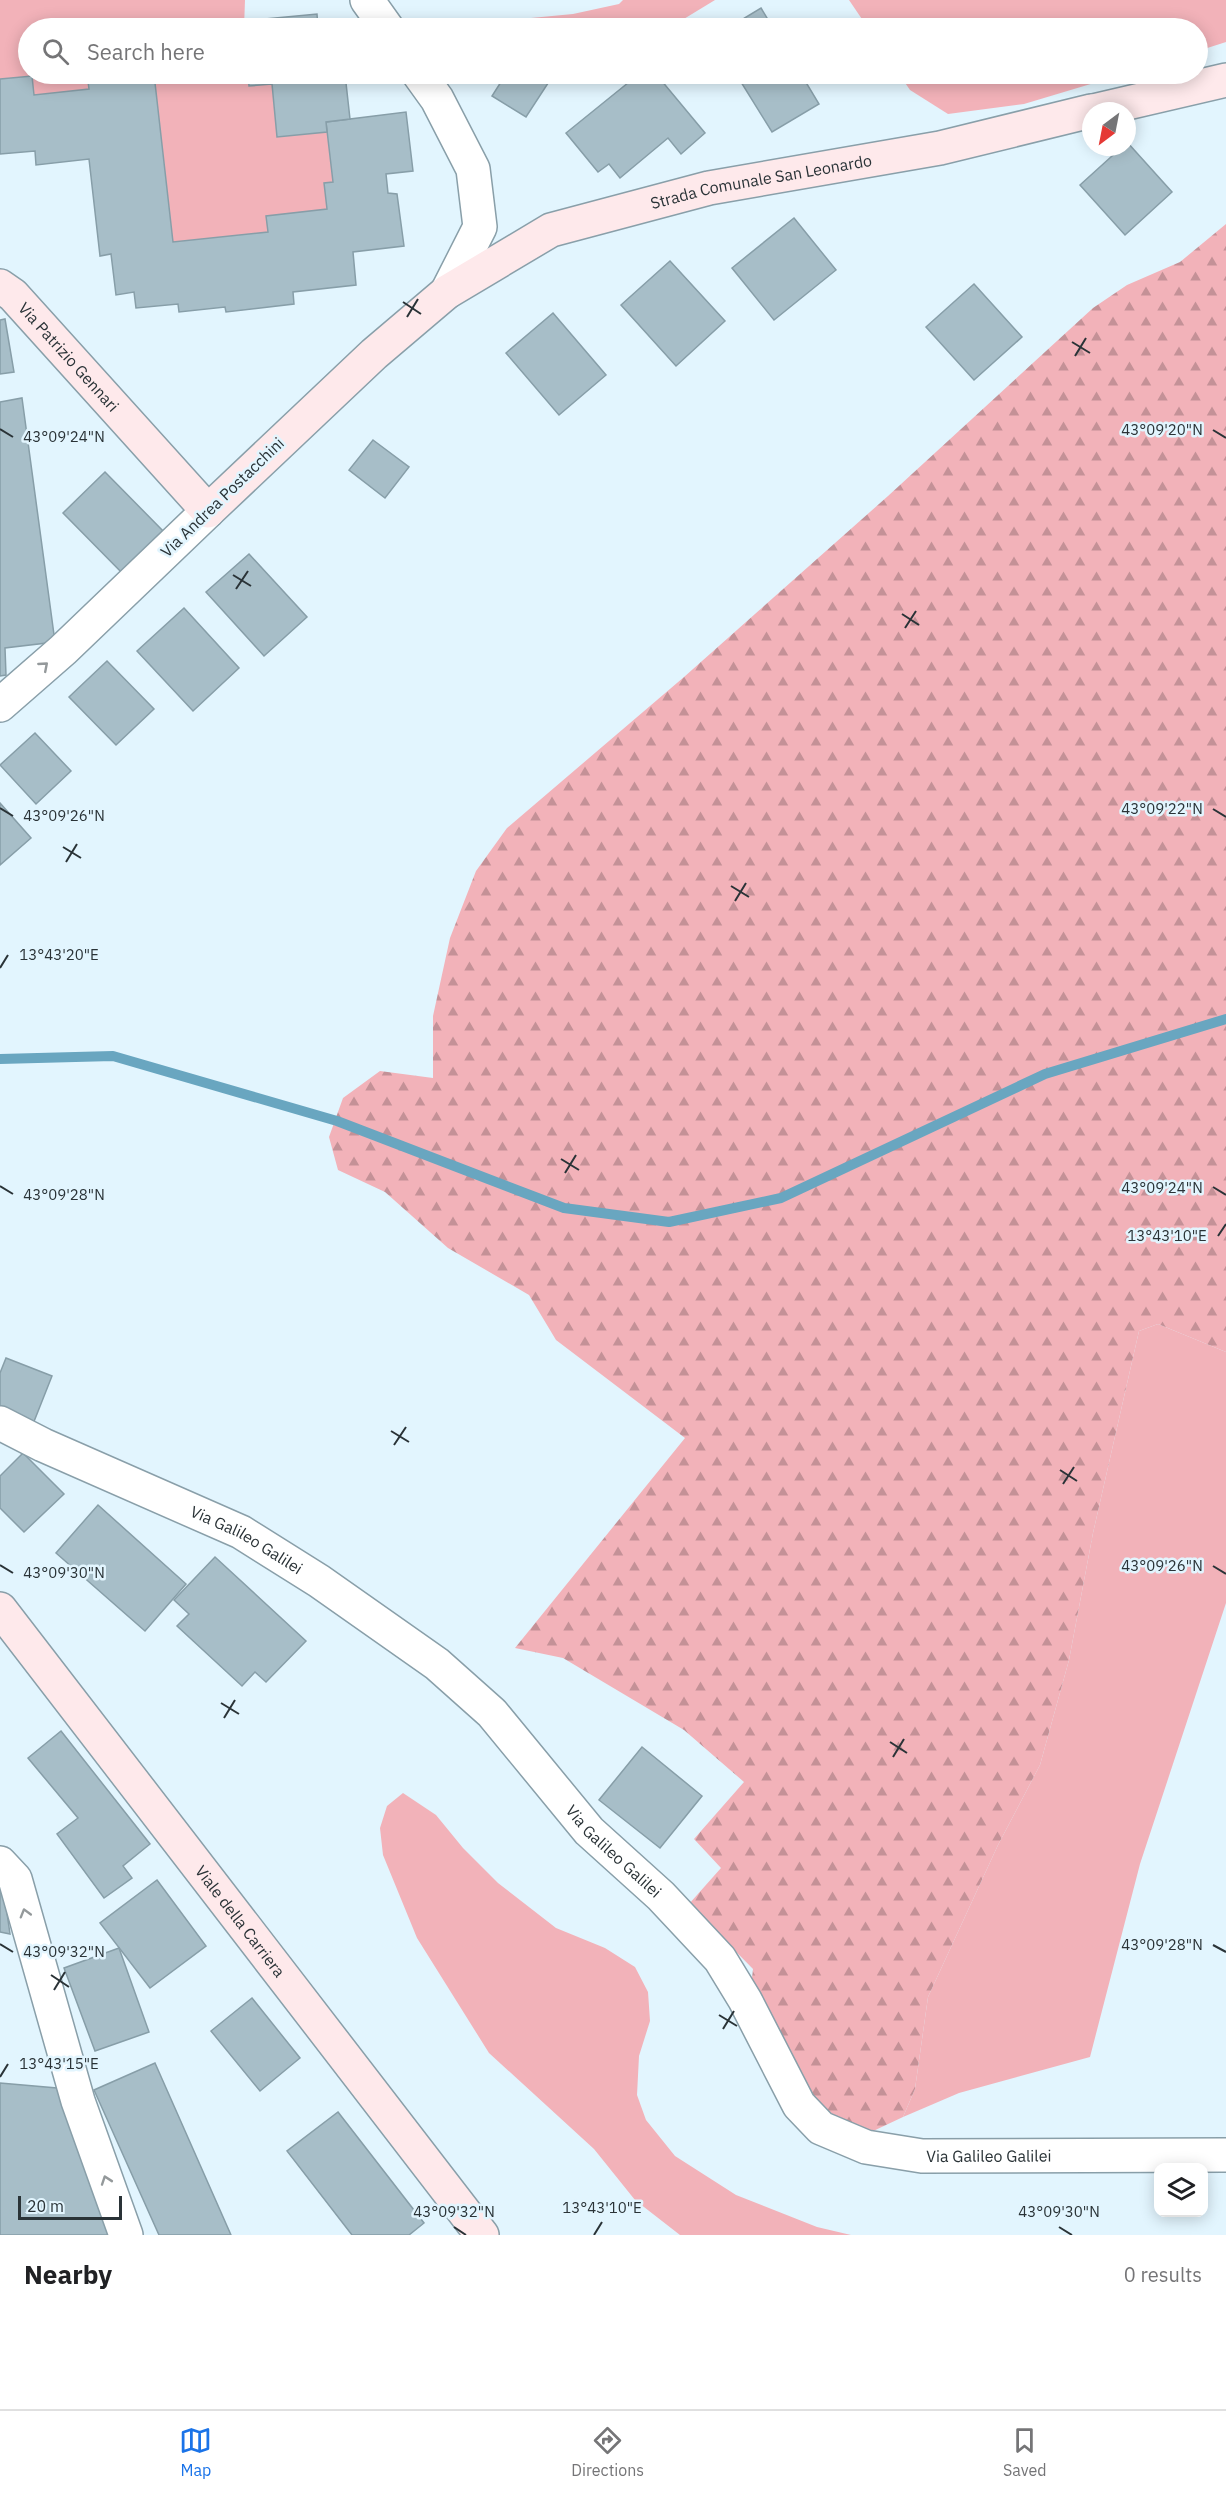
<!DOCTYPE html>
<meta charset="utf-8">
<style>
body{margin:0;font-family:"IBM Plex Sans",sans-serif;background:#f6f6f6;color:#202124}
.controls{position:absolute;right:18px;bottom:18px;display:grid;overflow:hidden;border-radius:12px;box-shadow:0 3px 15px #0003}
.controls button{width:54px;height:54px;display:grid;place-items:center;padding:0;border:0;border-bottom:2px solid #e0e0e0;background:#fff;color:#202124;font:30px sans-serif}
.compass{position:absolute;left:1082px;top:102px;width:54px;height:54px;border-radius:50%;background:#fff;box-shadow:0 3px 15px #0003;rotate:212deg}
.scale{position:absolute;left:18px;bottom:15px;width:104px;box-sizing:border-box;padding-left:6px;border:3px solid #2a3337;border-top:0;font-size:16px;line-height:21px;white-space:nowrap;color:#2a3337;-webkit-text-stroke:4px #e2f5fe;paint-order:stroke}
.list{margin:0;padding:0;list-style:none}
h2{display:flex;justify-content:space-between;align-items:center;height:78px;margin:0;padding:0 24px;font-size:26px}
h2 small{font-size:20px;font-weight:400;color:#757577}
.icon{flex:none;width:33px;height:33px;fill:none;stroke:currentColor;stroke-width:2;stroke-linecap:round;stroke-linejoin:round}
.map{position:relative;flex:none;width:1226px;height:2235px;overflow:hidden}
.search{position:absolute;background:#fff;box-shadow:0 3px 15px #0003;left:18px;right:18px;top:18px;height:66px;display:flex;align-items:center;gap:15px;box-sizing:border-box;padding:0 21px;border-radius:33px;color:#757577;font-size:22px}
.sheet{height:174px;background:#fff}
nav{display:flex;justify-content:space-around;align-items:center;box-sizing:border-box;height:84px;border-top:2px solid #e0e0e0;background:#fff;font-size:16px;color:#757577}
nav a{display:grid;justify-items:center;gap:3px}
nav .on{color:#1a73e8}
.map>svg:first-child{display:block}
.green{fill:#f2b2b9}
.forest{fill:url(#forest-firs)}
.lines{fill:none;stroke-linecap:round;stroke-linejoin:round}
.stream{stroke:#69a6c0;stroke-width:10}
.building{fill:#a7bec8;stroke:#879ea8;stroke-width:1.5}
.street-casing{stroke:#899fa9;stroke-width:36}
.secondary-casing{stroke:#899fa9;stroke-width:36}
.street{stroke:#fff;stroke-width:33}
.secondary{stroke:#fee9eb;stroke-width:33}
.oneway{stroke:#94999b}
.ticks{fill:none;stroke:#2a3337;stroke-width:2}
.labels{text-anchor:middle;stroke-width:5;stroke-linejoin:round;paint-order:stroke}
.street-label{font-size:16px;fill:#2a3337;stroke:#e2f5fe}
.ticks-label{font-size:15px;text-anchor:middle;fill:#2a3337;stroke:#e2f5fe;stroke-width:5;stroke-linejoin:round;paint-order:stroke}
</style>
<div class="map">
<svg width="1226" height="2235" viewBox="0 0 1226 2235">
<defs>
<pattern id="forest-firs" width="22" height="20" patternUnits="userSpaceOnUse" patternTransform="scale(1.5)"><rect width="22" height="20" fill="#f2b2b9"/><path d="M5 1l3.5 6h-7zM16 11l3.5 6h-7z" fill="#c49197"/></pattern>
</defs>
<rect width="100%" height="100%" fill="#e2f5fe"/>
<g class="green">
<polygon points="0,0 245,0 244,28 28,28 28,74 87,74 89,89 34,95 32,76 0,79"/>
<polygon points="623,0 715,0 669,28 640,28 630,19 621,28 543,28 531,18 573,14 619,4"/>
<polygon points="849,0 1226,0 1226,42 1198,51 1198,28 868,28"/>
<polygon points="154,74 248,74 249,86 272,84 277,137 327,132 333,182 324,183 327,209 268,232 173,242"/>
<polygon points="899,74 1124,74 1024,104 948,114 910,90"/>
<polygon points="1158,1324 1226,1352 1226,1603 1140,1864 1090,2057 959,2093 903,2117 915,2089 928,1997 998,1845 1040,1765 1069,1660 1093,1533 1139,1331"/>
<polygon points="403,1793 436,1815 463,1848 498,1883 556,1928 605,1948 635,1967 648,1992 650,2021 639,2056 637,2095 646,2120 675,2156 736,2195 817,2227 851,2235 680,2235 635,2200 594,2149 489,2053 417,1938 383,1855 380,1828 387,1806"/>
</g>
<polygon class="forest" points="1226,224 1226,1352 1158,1324 1139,1331 1093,1533 1069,1660 1040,1765 998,1845 928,1997 915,2089 903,2117 869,2133 834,2122 809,2097 751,1987 753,1969 689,1904 721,1868 694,1839 744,1782 684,1730 563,1658 515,1648 685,1438 556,1340 529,1295 448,1248 385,1192 338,1170 329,1137 343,1098 380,1071 433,1078 433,1016 450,938 476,871 507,828 684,677 888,496 1093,308 1127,285 1180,262"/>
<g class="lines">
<polyline class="stream" points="0,1059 113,1056 337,1121 564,1208 669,1222 781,1198 1045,1074 1226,1019"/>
</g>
<g class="building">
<polygon points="761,8 773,28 728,28"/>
<polygon points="317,14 318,28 244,28 243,21"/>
<polygon points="87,74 154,74 173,242 268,232 266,216 327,209 324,183 333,182 326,122 406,112 413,171 386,174 388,193 397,194 404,246 353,252 356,285 293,292 294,304 226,312 225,307 179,312 178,304 136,308 134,292 116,295 111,254 100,256 89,159 36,165 35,151 0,154 0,79 32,76 34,95 89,89"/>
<polygon points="248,74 345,74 350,119 326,122 327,132 277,137 272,84 249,86"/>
<polygon points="506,74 554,74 526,117 492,96"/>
<polygon points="639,74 656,74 705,133 681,154 668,138 620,178 609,164 598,172 566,133"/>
<polygon points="736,74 801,74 819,104 772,132"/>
<polygon points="1127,142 1172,192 1125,235 1080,185 1122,147 1127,147"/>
<polygon points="794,218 836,270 774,320 732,268"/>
<polygon points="670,261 725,321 676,366 621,305"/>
<polygon points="974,284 1022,337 974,380 926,327"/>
<polygon points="553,313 606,375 559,415 506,353"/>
<polygon points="5,319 14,372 0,374 0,320"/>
<polygon points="22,398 55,642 5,648 6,675 0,676 0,402"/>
<polygon points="373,440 409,467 385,498 349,470"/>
<polygon points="105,472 168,536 126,577 63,513"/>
<polygon points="249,554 307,617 264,656 206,592"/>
<polygon points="184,608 239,668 193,711 137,651"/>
<polygon points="107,661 154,709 116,745 69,697"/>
<polygon points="35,733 71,771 36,804 0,765"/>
<polygon points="0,803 31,838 0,865"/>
<polygon points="6,1358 52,1376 33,1424 0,1411 0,1373"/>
<polygon points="23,1453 64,1494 24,1532 0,1508 0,1476"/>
<polygon points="98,1505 186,1584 145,1631 56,1553"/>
<polygon points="215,1557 306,1641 266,1682 255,1672 242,1686 177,1626 189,1614 174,1600"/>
<polygon points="61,1731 150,1844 123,1866 132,1878 104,1898 57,1834 78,1818 28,1758"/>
<polygon points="642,1747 702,1796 660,1848 599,1800"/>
<polygon points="157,1880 206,1946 150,1988 100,1923"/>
<polygon points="0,1885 3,1885 10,1934 0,1932"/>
<polygon points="119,1948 149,2032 95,2051 64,1968"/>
<polygon points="252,1998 300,2058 260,2091 211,2031"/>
<polygon points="155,2063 231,2235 159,2235 94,2090"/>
<polygon points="0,2083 57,2088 114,2235 0,2235"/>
<polygon points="338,2112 424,2223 409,2235 352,2235 287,2151"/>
</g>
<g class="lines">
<g class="street-casing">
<g id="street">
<polyline points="367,0 387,28"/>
<polyline points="419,74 437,99 473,169 480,227 447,292"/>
<polyline points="0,705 63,650 208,511"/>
<path id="s1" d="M0,1423l43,22 198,87 78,49 118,83 55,49 97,118 72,65 59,63 25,41 54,105 22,23 45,19 56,9 304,-1"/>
<polyline points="0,1863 15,1879 78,2101 126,2235"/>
</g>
</g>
<g class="secondary-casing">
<g id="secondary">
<polyline points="1093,111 1226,80"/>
<path id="s2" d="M0,286l13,9 195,216 166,-157 73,-62 104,-62 158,-42 231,-40 151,-37"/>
<path id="s3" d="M0,1609l482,626"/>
</g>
</g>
<use href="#street" class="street"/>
<use href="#secondary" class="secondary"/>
</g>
<defs><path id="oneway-chevron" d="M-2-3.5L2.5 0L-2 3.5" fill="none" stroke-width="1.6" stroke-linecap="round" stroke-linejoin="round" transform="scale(1.5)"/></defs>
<g class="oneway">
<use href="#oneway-chevron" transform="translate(44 666) rotate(-41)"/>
<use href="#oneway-chevron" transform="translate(25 1913) rotate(-106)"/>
<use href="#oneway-chevron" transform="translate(106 2180) rotate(-109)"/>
</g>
<path class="ticks" d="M403,302l18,12M407,317l11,-18M1072,342l18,11M1075,356l11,-18M0,429l13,8M1213,430l13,8M233,575l18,11M236,589l12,-18M902,614l17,11M905,628l11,-17M0,808l13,8M1213,809l13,8M63,847l18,11M66,862l11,-18M731,886l18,11M735,901l11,-18M0,968l8,-13M561,1159l18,11M565,1173l11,-18M0,1186l13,8M1213,1187l13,8M1218,1236l8,-12M391,1431l18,11M394,1445l12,-18M1060,1470l17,11M1063,1484l11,-17M0,1565l13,8M1213,1566l13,8M221,1703l18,11M224,1718l11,-18M890,1742l17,11M893,1757l11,-18M0,1944l13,8M1213,1945l13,7M51,1975l18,12M54,1990l11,-18M719,2015l18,11M723,2029l11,-18M0,2077l8,-13M454,2227l12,8M1059,2227l13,8M594,2235l8,-13"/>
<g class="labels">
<g class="street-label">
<text dy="6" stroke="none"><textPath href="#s2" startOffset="968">Strada Comunale San Leonardo</textPath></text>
<text dy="6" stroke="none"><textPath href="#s2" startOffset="99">Via Patrizio Gennari</textPath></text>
<text transform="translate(222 497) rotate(-44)" y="6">Via Andrea Postacchini</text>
<text dy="6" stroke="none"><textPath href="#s1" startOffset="273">Via Galileo Galilei</textPath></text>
<text dy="6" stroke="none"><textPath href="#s1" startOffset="759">Via Galileo Galilei</textPath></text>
<text dy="6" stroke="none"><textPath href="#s3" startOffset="394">Viale della Carriera</textPath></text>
<text dy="6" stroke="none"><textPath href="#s1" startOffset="1281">Via Galileo Galilei</textPath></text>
</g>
</g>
<g class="ticks-label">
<text x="1162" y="435">43°09'20"N</text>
<text x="64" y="442">43°09'24"N</text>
<text x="1162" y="814">43°09'22"N</text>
<text x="64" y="821">43°09'26"N</text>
<text x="59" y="960">13°43'20"E</text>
<text x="1162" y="1193">43°09'24"N</text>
<text x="64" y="1200">43°09'28"N</text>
<text x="1167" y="1241">13°43'10"E</text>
<text x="1162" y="1571">43°09'26"N</text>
<text x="64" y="1578">43°09'30"N</text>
<text x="1162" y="1950">43°09'28"N</text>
<text x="64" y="1957">43°09'32"N</text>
<text x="59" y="2069">13°43'15"E</text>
<text x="602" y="2213">13°43'10"E</text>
<text x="454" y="2217">43°09'32"N</text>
<text x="1059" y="2217">43°09'30"N</text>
</g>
</svg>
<div class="controls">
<button><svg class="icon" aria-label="layers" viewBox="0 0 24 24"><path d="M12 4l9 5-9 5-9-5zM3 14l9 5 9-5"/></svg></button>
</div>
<svg class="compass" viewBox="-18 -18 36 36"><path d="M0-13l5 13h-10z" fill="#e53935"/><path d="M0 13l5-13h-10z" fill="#757577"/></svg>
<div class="scale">20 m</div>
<div class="search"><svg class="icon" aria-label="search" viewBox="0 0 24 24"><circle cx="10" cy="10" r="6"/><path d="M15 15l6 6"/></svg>Search here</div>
</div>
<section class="sheet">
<h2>Nearby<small>0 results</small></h2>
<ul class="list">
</ul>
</section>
<nav>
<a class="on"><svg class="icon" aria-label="map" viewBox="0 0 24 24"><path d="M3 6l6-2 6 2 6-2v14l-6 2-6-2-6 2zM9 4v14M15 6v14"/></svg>Map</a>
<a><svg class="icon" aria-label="directions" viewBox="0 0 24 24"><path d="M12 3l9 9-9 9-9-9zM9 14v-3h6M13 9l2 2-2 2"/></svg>Directions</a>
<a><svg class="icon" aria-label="saved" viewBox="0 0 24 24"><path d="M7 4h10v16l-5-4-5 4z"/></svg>Saved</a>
</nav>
